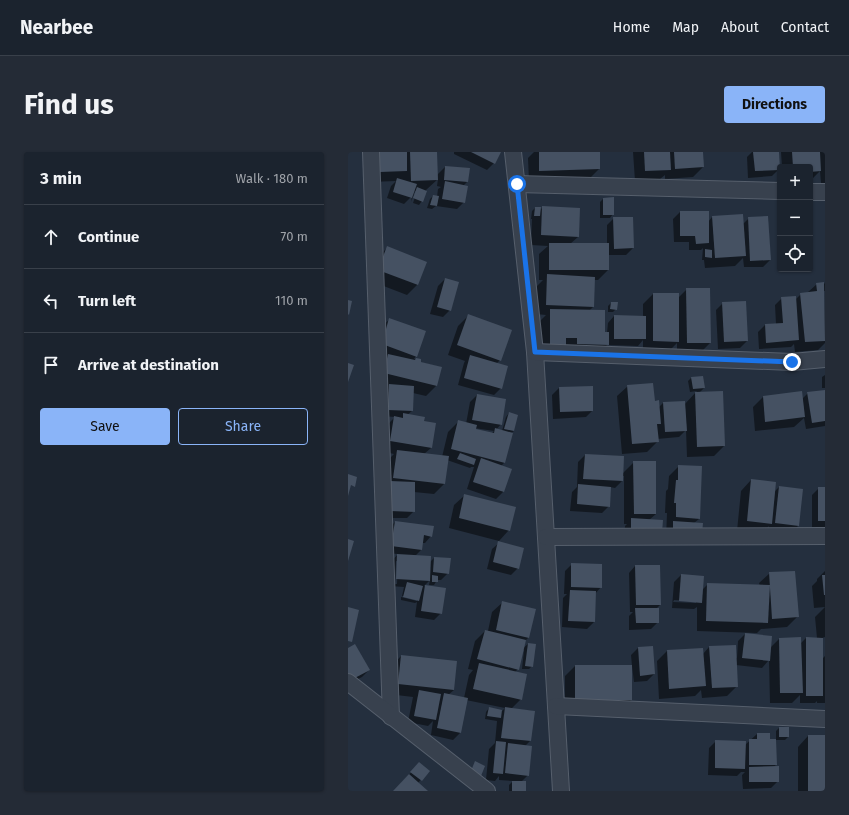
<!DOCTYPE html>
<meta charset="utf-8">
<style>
body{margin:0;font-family:"Fira Sans",sans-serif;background:#242b36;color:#f1f3f6}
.controls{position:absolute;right:12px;top:12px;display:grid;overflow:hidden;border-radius:4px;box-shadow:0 1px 3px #0004}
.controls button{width:36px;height:36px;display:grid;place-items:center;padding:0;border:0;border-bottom:1px solid #39404a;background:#1b232e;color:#f1f3f6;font:20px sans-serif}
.stop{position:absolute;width:12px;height:12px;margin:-9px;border:3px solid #1a73e8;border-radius:50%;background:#fff}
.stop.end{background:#1a73e8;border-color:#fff;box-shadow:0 1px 4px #0008}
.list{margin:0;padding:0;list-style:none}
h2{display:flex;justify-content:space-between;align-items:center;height:52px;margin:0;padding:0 16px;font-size:17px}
h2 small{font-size:13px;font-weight:400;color:#a0a4aa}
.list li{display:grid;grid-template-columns:26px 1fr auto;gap:12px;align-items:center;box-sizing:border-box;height:64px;padding:0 16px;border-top:1px solid #39404a}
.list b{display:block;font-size:15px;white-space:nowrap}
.list em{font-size:13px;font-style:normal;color:#a0a4aa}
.actions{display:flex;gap:8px;padding:12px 16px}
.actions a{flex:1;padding:9px 0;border:1px solid #8ab4f8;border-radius:4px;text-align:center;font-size:14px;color:#8ab4f8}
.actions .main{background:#8ab4f8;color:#111}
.icon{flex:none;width:22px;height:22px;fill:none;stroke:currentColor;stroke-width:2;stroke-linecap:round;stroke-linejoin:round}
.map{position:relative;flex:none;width:477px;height:639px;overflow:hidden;border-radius:4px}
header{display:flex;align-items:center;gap:24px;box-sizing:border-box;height:56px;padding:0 20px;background:#1b232e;border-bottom:1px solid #39404a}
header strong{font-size:19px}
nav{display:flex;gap:22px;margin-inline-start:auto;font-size:14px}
.intro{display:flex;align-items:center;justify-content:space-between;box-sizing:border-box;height:96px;padding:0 24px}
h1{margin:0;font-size:28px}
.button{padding:10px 18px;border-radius:4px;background:#8ab4f8;color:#111;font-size:14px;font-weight:700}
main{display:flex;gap:24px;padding:0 24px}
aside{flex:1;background:#1b232e;border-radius:4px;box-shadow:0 1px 3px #0004}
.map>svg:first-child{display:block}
.shadow{fill:#0007;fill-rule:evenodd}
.building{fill:#455162}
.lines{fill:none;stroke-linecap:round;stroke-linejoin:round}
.minor-casing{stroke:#565f6c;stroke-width:18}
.minor{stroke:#38414e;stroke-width:16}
.route{stroke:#1a73e8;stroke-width:5}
</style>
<header>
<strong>Nearbee</strong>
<nav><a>Home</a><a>Map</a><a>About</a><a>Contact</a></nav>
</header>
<div class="intro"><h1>Find us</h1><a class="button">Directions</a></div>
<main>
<aside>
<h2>3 min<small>Walk · 180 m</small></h2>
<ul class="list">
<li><svg class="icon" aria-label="ahead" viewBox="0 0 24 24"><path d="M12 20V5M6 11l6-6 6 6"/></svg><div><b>Continue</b></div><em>70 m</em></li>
<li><svg class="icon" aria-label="left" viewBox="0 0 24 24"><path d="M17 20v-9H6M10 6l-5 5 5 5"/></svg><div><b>Turn left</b></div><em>110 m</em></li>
<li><svg class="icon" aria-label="arrive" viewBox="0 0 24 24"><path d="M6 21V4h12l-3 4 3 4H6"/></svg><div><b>Arrive at destination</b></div></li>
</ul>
<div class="actions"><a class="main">Save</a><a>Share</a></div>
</aside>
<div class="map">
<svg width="477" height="639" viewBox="0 0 477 639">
<rect width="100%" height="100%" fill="#242f3e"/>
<g class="shadow">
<polygon points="21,0 88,0 89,23 97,15 119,30 115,34 116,50 109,57 88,54 84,57 79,56 82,47 85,44 89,45 90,37 93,35 89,34 90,27 78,38 74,49 71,53 65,51 69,39 67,39 63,50 64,44 56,52 39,46 43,34 48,29 22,30"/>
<polygon points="106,0 152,0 146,11 139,18 106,2"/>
<polygon points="186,0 251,0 251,17 241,27 181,29 180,6"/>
<polygon points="285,0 354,0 355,15 345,25 317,27 317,23 312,27 287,29"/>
<polygon points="404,0 430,0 431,17 424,24 400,26 399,5"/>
<polygon points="433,0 477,0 477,31 473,31 472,19 462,29 462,15 434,15"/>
<polygon points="255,47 265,62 262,66 252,66 252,50"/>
<polygon points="195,55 230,85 222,92 259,92 259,73 266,66 285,96 278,103 260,103 260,118 250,128 246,128 245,155 241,159 256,181 259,181 260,171 266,164 295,165 295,152 305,142 330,146 339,137 362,191 352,201 329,201 329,191 320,200 295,199 295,188 290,194 259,193 250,203 192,204 192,169 198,163 188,162 189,134 195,128 191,128 191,102 200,94 183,93 184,67 183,67 184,59 187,56 192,58"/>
<polygon points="332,60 360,70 364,65 395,72 401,66 422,108 415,115 396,115 395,106 387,114 357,116 356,108 354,108 355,96 353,98 341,98 341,90 326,90 325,67"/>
<polygon points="39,96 78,111 69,133 59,143 20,128 29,106"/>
<polygon points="97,127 102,158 95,165 82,162 90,134"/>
<polygon points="477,131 477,139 476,139 477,191 470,198 447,200 446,192 443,195 411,197 410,180 417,173 428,172 427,153 434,146 448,147 453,142 459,141 469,132 475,133"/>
<polygon points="263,151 268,157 265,160 260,160 260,154"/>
<polygon points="375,151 399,189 392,196 370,197 368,158"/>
<polygon points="120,164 152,208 149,211 153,236 146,243 110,233 116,211 117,209 100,203 110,174"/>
<path d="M42,167l26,37 -2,3 6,1 -1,2 21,5 -4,19 -10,10 -13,-3 -1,18 -5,4 16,7 8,26 -7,6 18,3 6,-25 11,-11 7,3 4,-22 7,-7 24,29 -5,6 6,1 4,-14 3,-4 5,18 -3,2 -7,30 -3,3 10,3 -8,23 -7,7 -29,-10 7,-22h-3l-1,1 -23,-8 -3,24 -10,10 -20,-2v19l-7,7h-23l3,-57 7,-7 -13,-3 3,-23 11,-11 -14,-1 2,-24 5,-5 -14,-3 5,-55zM126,276l20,3 -3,3 -17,-5z"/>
<polygon points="477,223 477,236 474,236 474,225"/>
<polygon points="343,226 356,236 351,241 376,294 366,304 339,305 338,278 331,285 309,287 309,290 299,300 274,302 269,244 280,234 306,250 310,256 315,251 336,253 349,239 342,240 340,229"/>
<polygon points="211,236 244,259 238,265 205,267 204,243"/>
<polygon points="477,239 477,274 458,277 456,266 446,275 407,279 405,255 415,245 454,247 460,241"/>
<polygon points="237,303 274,322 286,310 308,362 301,368 276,387 277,374 279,372 276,372 276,324 274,324 274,329 267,336 262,335 261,354 254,361 222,359 224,340 229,335 230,310"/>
<polygon points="331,314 351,367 346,371 318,387 319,361 317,361 318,339 320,337 321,324"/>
<polygon points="403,328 426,340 431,335 450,374 443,381 420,378 421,374 413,382 389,379 393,339"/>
<polygon points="471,336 477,336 477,375 464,375 464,343"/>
<polygon points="117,343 161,378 151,389 101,376 106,353"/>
<path d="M47,370l36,14 -6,7h-3l-1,7 -6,6 15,6 4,-4 14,15 -7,7h-4l-3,5h-5l1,-5 -6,6 21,3 -4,24 -7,7 -19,-3 2,-15 -2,1 -14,-3v-3l16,4v-2l-15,-3 2,-9 -14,-1 1,-24 7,-8 -13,-1 3,-24zM48,409h2l-1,23h-2z"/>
<polygon points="151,391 170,416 163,423 139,417 144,397"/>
<polygon points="224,412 253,435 247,442 246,470 239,477 214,475 215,446 219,442 216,442 217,419"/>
<polygon points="287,414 312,453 308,457 310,470 303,477 281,478 281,464 285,460 282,460 281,421"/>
<polygon points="477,419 477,485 474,486 474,507 477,504 477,551 469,551 469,549 467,551 452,551 452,543 444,551 422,551 421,508 414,516 388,513 389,534 379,544 354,546 353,538 347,544 311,547 309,509 319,499 355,502 361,495 389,506 390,489 397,482 422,496 431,487 452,492 458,486 469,486 467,465 477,455 466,456 464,434 469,429 469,427"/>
<path d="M422,421l27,44 -10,10 -26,2 -4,4 -60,-2v-24l-3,2 -22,-1 2,-26 7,-7 21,15 6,-6 52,2 -1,-3zM326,448l22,1v2l-23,-1z"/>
<polygon points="155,450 181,485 177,489 175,496 180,492 187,493 184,514 181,517 174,517 176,498 175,498 170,517 167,520 173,547 163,557 185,559 182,589 177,594 180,623 173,630 177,639 161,639 161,633 165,629 151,628 151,624 147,629 138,628 141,597 147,591 149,569 137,567 138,560 141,556 154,559 157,556 118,548 112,581 105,588 83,583 85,569 80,574 60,570 65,545 40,542 43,515 53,504 106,538 100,543 116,546 121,523 125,518 120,517 127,489 137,479 140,479 144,460"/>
<polygon points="290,496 306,522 299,529 286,530 284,514 283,514 283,548 273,558 217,558 217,524 227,514 284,514 283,503"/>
<polygon points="0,497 21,518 14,525 0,532"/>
<polygon points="431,576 440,585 437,588 428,588 428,579"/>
<polygon points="409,582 428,613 425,615 430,629 423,636 395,637 394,623 397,620 393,620 389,624 360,623 361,596 368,589 397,593"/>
<polygon points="460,584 477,584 477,639 450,639 450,595"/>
<polygon points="68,615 80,619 70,631 78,639 46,639"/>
</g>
<g class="building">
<polygon points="31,0 59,0 59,19 32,20"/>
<polygon points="62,0 89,0 90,28 63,29"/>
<polygon points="123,0 153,0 147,12"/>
<polygon points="191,0 252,0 252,17 191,19"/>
<polygon points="296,0 322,0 323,18 297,19"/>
<polygon points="326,0 355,0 356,15 327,17"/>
<polygon points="405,0 431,0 432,18 407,19"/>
<polygon points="444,0 472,0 473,19 462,20 462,15 445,15"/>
<polygon points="97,14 122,16 120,30 96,28"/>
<polygon points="49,26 69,32 64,46 45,40"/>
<polygon points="97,29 120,34 117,51 94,47"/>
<polygon points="69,35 79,39 75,50 65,46"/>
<polygon points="85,43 91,44 89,54 82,53"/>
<polygon points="266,45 266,63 255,63 255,46"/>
<polygon points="194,54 232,56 231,85 193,83"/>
<polygon points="187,55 193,55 192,64 186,64"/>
<polygon points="332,59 361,59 361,91 348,92 347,84 332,84"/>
<polygon points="395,62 398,104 367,106 364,64"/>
<polygon points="420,64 423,108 402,109 400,65"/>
<polygon points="265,65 285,65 286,96 266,97"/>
<rect x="201" y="91" width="60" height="27"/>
<polygon points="39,94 79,110 70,133 30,118"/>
<polygon points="357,97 364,98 364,106 357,105"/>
<polygon points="199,122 247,125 246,155 198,153"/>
<polygon points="97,126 111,130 103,159 89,155"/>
<polygon points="476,130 477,189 457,190 452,141 469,139 468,131"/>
<polygon points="338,136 362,136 363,191 339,191"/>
<polygon points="305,141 331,141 331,190 305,189"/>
<polygon points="448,144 451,188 418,191 417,172 435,171 433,145"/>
<polygon points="0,148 4,149 1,163 0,162"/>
<polygon points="398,149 400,189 376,190 374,150"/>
<polygon points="263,150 270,150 269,158 262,157"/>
<polygon points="202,157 257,158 257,180 261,180 261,193 229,192 229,186 218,186 218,194 202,194"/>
<polygon points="120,162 164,178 153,209 109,193"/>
<polygon points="266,163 298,164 298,187 266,187"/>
<polygon points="41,166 78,179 69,205 34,192"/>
<polygon points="40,202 67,208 68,206 73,207 73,210 94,215 89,234 36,221"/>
<polygon points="122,203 160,214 154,237 116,226"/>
<polygon points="0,211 6,213 0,230"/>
<polygon points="355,224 357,236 345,237 343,225"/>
<polygon points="305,231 307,249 311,248 313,272 309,272 311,290 284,292 279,233"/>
<polygon points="41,232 66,234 65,259 40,258"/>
<polygon points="245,234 245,259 212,260 211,235"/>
<polygon points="477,238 477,269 464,271 459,240"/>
<polygon points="375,239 377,294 349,295 347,240"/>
<polygon points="454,239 457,265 417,270 415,244"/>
<polygon points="129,242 158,247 154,273 124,268"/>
<polygon points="337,249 339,279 317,280 315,250"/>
<polygon points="161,260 170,263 166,279 156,277"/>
<polygon points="55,261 77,265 76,269 88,271 84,296 42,289 46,264 55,266"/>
<polygon points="110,268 129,273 128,277 146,281 147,276 165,281 157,311 103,297"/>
<polygon points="49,298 101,304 97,332 45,326"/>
<polygon points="112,301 128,307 126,313 109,307"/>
<polygon points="237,302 276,304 275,329 235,327"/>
<polygon points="133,306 164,317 156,340 125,330"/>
<polygon points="285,309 308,309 308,362 286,362"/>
<polygon points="330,313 354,314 352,367 328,365 328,351 326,351 328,328 330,328"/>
<polygon points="0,322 9,325 7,335 3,333 0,344"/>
<polygon points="403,327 428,330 424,372 399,369"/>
<polygon points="42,329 67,330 67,360 42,359"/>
<polygon points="230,332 263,335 262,355 229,352"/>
<polygon points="431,334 455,337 451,374 427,371"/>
<rect x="470" y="335" width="7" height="34"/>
<polygon points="116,342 168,355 162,379 111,366"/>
<polygon points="283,366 315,368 314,381 283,380"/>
<polygon points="47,369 86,374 84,385 76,383 74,398 43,394"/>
<polygon points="325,369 355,371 354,382 325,380"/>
<polygon points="0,387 6,389 0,409"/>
<polygon points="150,389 176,396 171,417 145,410"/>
<polygon points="49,402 83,404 82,429 48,427"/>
<polygon points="86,405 103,406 101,422 85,420"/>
<polygon points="223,411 254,412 254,436 223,435"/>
<polygon points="287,413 312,413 313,453 288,453"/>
<polygon points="447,419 451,465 424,467 421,420"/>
<polygon points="333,422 356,424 354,451 331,449"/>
<polygon points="84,423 90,424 90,430 84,430"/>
<polygon points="474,423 477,423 477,443 476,443"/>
<polygon points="59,430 75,434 71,449 55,445"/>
<polygon points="359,431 422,433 420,471 358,469"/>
<polygon points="77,433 98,436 94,462 73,459"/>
<polygon points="222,438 248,439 247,470 220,469"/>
<polygon points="154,449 188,457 181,486 148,478"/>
<polygon points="0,455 11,458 4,490 0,489"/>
<polygon points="287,456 311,456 311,471 288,471"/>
<polygon points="137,478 178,488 171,518 129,507"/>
<polygon points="397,481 424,484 422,509 394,506"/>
<polygon points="453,485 455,541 432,541 431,486"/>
<polygon points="458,485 475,486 475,544 458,544"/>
<polygon points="180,491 188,492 185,515 177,514"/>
<polygon points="7,492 22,518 1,529 0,527 0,496"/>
<polygon points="388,493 390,535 364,536 361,494"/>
<polygon points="305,494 307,522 292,524 290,495"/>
<polygon points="355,496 358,534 321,537 319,498"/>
<polygon points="53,503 109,509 106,538 50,532"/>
<polygon points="131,511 179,522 174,548 125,537"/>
<rect x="227" y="513" width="57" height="35"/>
<polygon points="71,538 93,542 88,568 66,564"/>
<polygon points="96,541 120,546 113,581 89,576"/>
<polygon points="141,555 154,558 153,566 139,564"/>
<polygon points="157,555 187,559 183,589 153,586"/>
<rect x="431" y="575" width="10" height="10"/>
<polygon points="409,581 422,581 422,587 428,587 429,613 401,613 401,587 409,587"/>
<rect x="460" y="583" width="17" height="56"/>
<polygon points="367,588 398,589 397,617 367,616"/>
<polygon points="148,589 158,590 155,622 145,621"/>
<polygon points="160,591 184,594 181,624 157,621"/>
<polygon points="127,609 137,614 133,624 123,619"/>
<polygon points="71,610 82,619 74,629 62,620"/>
<polygon points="431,614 431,630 401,630 401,615"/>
<polygon points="61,622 80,639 45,639"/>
<rect x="164" y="629" width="14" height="10"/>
</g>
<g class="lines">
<g class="minor-casing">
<g id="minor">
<polyline points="23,0 43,565"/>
<polyline points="165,0 187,200 213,639"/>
<polyline points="169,32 432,39"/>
<polyline points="462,40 477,40"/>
<polyline points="187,200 444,210 477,207"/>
<polyline points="198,385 477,384"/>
<polyline points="0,530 139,639"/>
<polyline points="208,554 477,567"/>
</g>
</g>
<use href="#minor" class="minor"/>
</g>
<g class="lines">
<polyline class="route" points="169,32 187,200 444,210"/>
</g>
</svg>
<div class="controls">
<button>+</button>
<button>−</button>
<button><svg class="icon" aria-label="locate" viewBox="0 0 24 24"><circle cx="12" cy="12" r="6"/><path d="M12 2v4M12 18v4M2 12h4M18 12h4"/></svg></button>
</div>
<div class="stop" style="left:169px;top:32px"></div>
<div class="stop end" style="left:444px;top:210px"></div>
</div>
</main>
